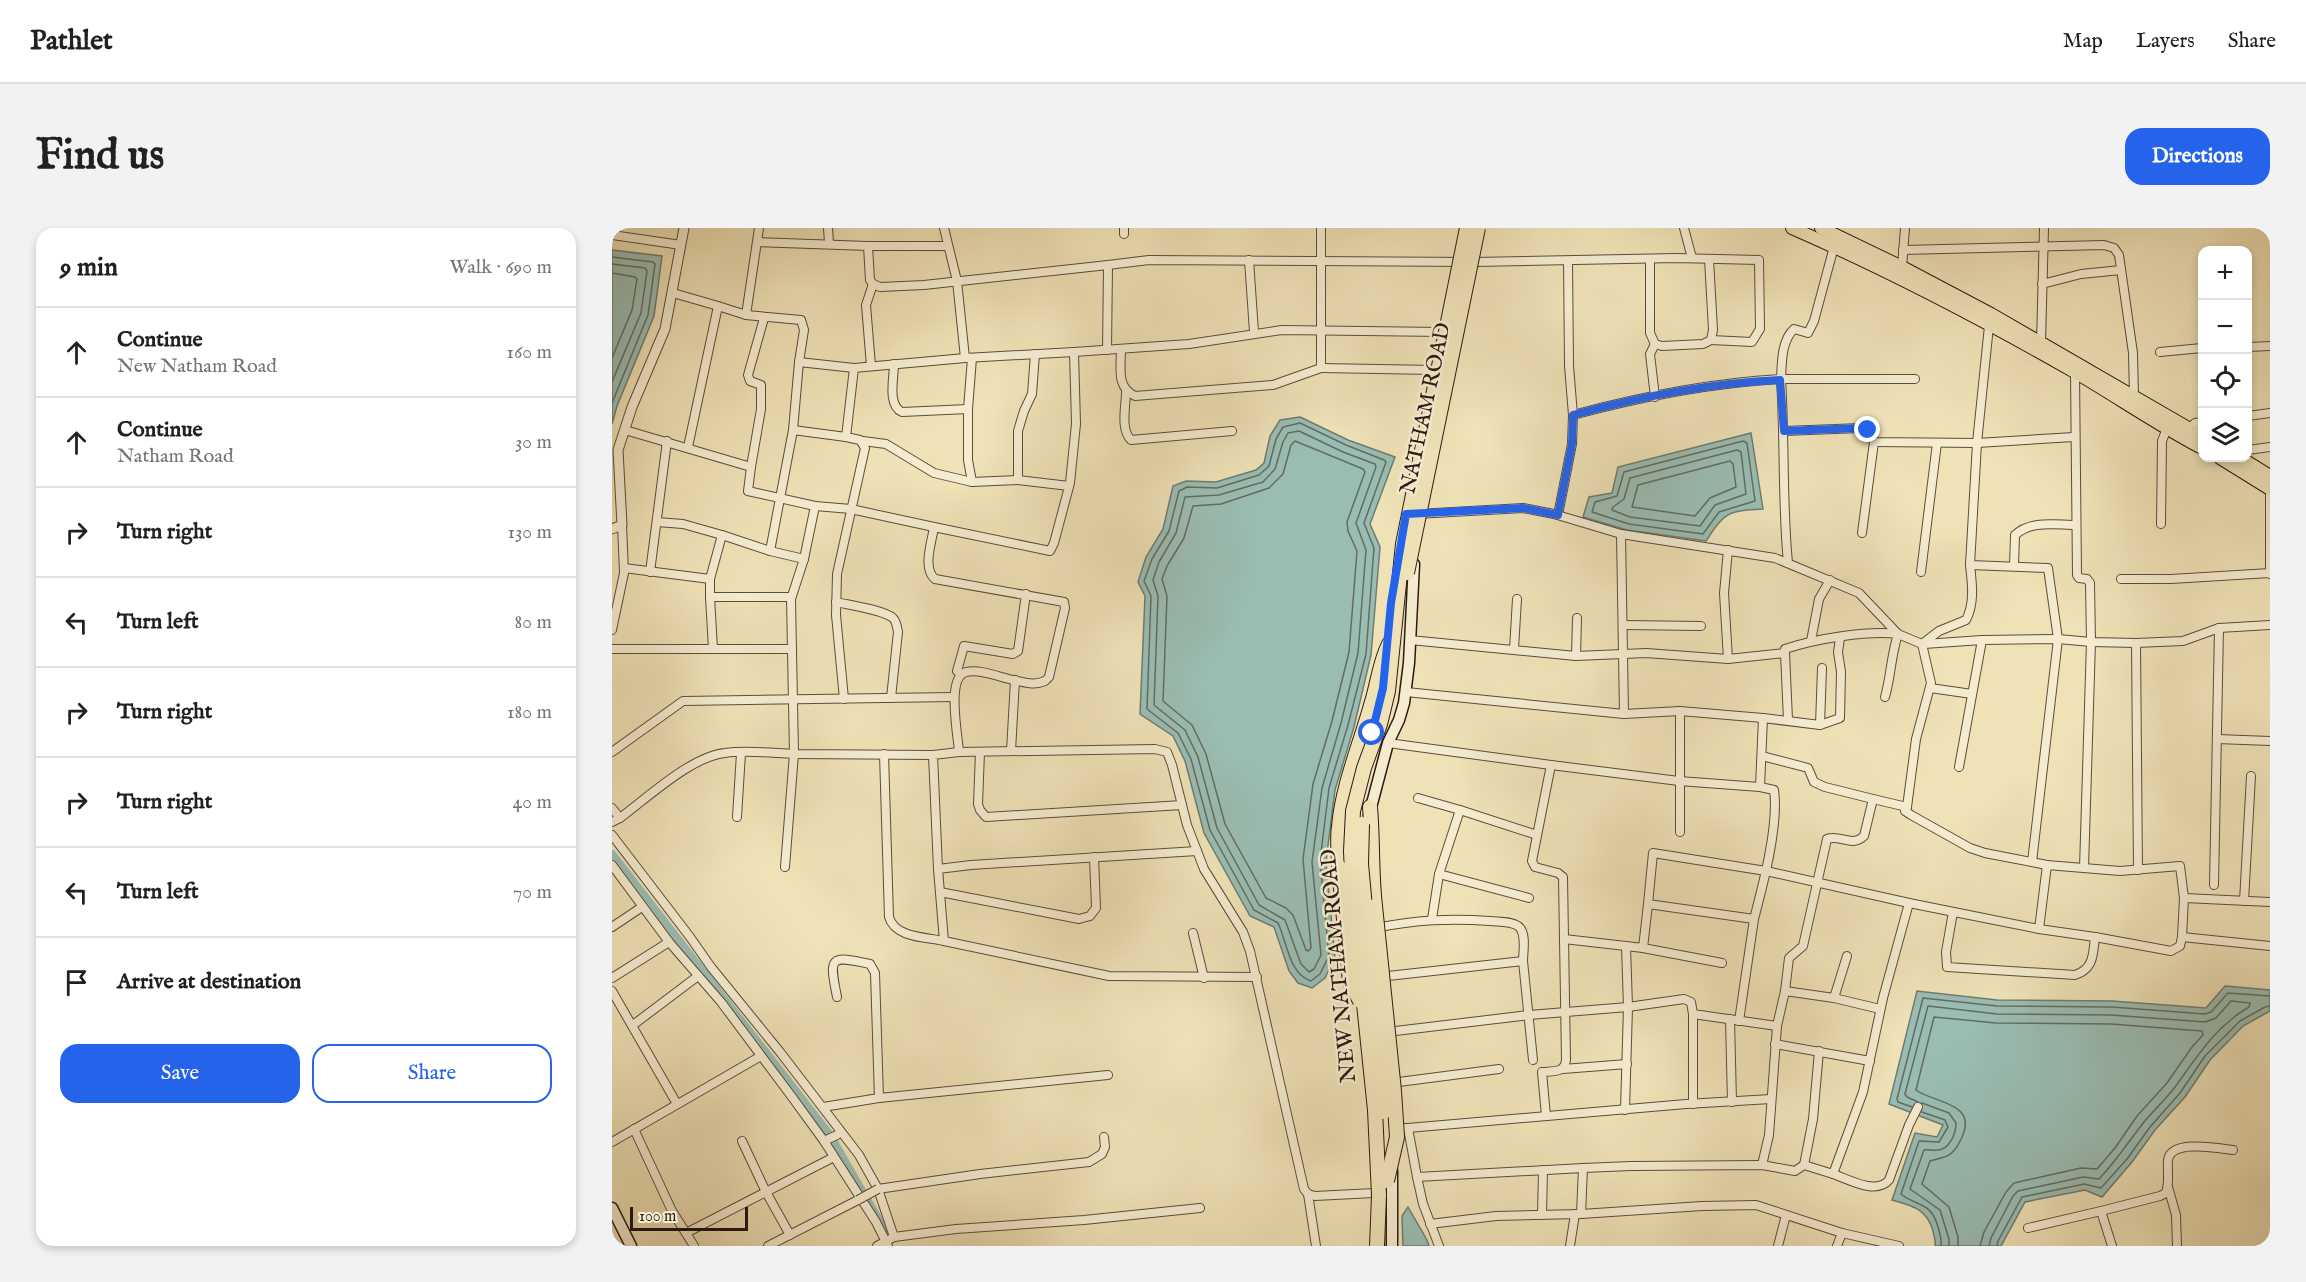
<!DOCTYPE html>
<meta charset="utf-8">
<style>
body{margin:0;font-family:"IM FELL English",serif;background:#f2f2f2;color:#202124}
.controls{position:absolute;right:18px;top:18px;display:grid;overflow:hidden;border-radius:12px;box-shadow:0 3px 9px #0003}
.controls button{width:54px;height:54px;display:grid;place-items:center;padding:0;border:0;border-bottom:2px solid #e0e0e0;background:#fff;color:#202124;font:30px sans-serif}
.scale{position:absolute;left:18px;bottom:15px;width:118px;box-sizing:border-box;padding-left:6px;border:3px solid #2a1a13;border-top:0;font-size:16px;line-height:21px;white-space:nowrap;color:#2a1a13;-webkit-text-stroke:4px #f5ecd0;paint-order:stroke}
.stop{position:absolute;width:18px;height:18px;margin:-14px;border:4px solid #2563eb;border-radius:50%;background:#fff}
.stop.end{background:#2563eb;border-color:#fff;box-shadow:0 2px 6px #0008}
.list{margin:0;padding:0;list-style:none}
h2{display:flex;justify-content:space-between;align-items:center;height:78px;margin:0;padding:0 24px;font-size:26px}
h2 small{font-size:20px;font-weight:400;color:#757577}
.list li{display:grid;grid-template-columns:39px 1fr auto;gap:18px;align-items:center;box-sizing:border-box;height:90px;padding:0 24px;border-top:2px solid #e0e0e0}
.list b{display:block;font-size:22px;white-space:nowrap}
.list p{margin:0;font-size:20px;white-space:nowrap;color:#757577}
.list em{font-size:20px;font-style:normal;color:#757577}
.actions{display:flex;gap:12px;padding:18px 24px}
.actions a{flex:1;padding:14px 0;border:2px solid #2563eb;border-radius:18px;text-align:center;font-size:21px;color:#2563eb}
.actions .main{background:#2563eb;color:#fff}
.icon{flex:none;width:33px;height:33px;fill:none;stroke:currentColor;stroke-width:2;stroke-linecap:round;stroke-linejoin:round}
.map{position:relative;flex:none;width:1658px;height:1018px;overflow:hidden;border-radius:18px}
header{display:flex;align-items:center;gap:36px;box-sizing:border-box;height:84px;padding:0 30px;background:#fff;border-bottom:2px solid #e0e0e0}
header strong{font-size:28px}
nav{display:flex;gap:33px;margin-inline-start:auto;font-size:21px}
.intro{display:flex;align-items:center;justify-content:space-between;box-sizing:border-box;height:144px;padding:0 36px}
h1{margin:0;font-size:42px}
.button{padding:15px 27px;border-radius:18px;background:#2563eb;color:#fff;font-size:21px;font-weight:700}
main{display:flex;gap:36px;padding:0 36px}
aside{flex:1;background:#fff;border-radius:18px;box-shadow:0 3px 9px #0003}
.map>svg:first-child{display:block}
.water{fill:#9abdb3;stroke:#6d7c73;stroke-width:1.5}
.lines{fill:none;stroke-linecap:round;stroke-linejoin:round}
.shore{stroke:#626c63;stroke-width:1.5}
.canal{stroke:#9abdb3;stroke-width:8}
.minor-casing{stroke:#5b4c3c;stroke-width:10}
.tertiary-casing{stroke:#5b4c3c;stroke-width:11}
.secondary-casing{stroke:#2a1a13;stroke-width:13}
.primary-casing{stroke:#2a1a13;stroke-width:14}
.trunk-casing{stroke:#2a1a13;stroke-width:16}
.minor{stroke:#f5ecd0;stroke-width:8}
.tertiary{stroke:#f5ecd0;stroke-width:9}
.secondary{stroke:#f5ecd0;stroke-width:10}
.primary{stroke:#efe2b7;stroke-width:12}
.trunk{stroke:#efe2b7;stroke-width:14}
.minor-bridge-casing{stroke:#5b4c3c;stroke-width:10;stroke-linecap:butt}
.trunk-bridge-casing{stroke:#2a1a13;stroke-width:16;stroke-linecap:butt}
.minor-bridge{stroke:#f5ecd0;stroke-width:8}
.trunk-bridge{stroke:#efe2b7;stroke-width:14}
.route{stroke:#2563eb;stroke-width:8}
.labels{text-anchor:middle;stroke-width:5;stroke-linejoin:round;paint-order:stroke}
.street-label{font-size:22px;fill:#2a1a13;stroke:#f5ecd0}
</style>
<header>
<strong>Pathlet</strong>
<nav><a>Map</a><a>Layers</a><a>Share</a></nav>
</header>
<div class="intro"><h1>Find us</h1><a class="button">Directions</a></div>
<main>
<aside>
<h2>9 min<small>Walk · 690 m</small></h2>
<ul class="list">
<li><svg class="icon" aria-label="ahead" viewBox="0 0 24 24"><path d="M12 20V5M6 11l6-6 6 6"/></svg><div><b>Continue</b><p>New Natham Road</p></div><em>160 m</em></li>
<li><svg class="icon" aria-label="ahead" viewBox="0 0 24 24"><path d="M12 20V5M6 11l6-6 6 6"/></svg><div><b>Continue</b><p>Natham Road</p></div><em>30 m</em></li>
<li><svg class="icon" aria-label="right" viewBox="0 0 24 24"><path d="M7 20v-9h11M14 6l5 5-5 5"/></svg><div><b>Turn right</b></div><em>130 m</em></li>
<li><svg class="icon" aria-label="left" viewBox="0 0 24 24"><path d="M17 20v-9H6M10 6l-5 5 5 5"/></svg><div><b>Turn left</b></div><em>80 m</em></li>
<li><svg class="icon" aria-label="right" viewBox="0 0 24 24"><path d="M7 20v-9h11M14 6l5 5-5 5"/></svg><div><b>Turn right</b></div><em>180 m</em></li>
<li><svg class="icon" aria-label="right" viewBox="0 0 24 24"><path d="M7 20v-9h11M14 6l5 5-5 5"/></svg><div><b>Turn right</b></div><em>40 m</em></li>
<li><svg class="icon" aria-label="left" viewBox="0 0 24 24"><path d="M17 20v-9H6M10 6l-5 5 5 5"/></svg><div><b>Turn left</b></div><em>70 m</em></li>
<li><svg class="icon" aria-label="arrive" viewBox="0 0 24 24"><path d="M6 21V4h12l-3 4 3 4H6"/></svg><div><b>Arrive at destination</b></div></li>
</ul>
<div class="actions"><a class="main">Save</a><a>Share</a></div>
</aside>
<div class="map">
<svg width="1658" height="1018" viewBox="0 0 1658 1018">
<rect width="100%" height="100%" fill="#efe2b7"/>
<filter id="stains"><feTurbulence type="fractalNoise" baseFrequency=".00333" numOctaves="4"/><feColorMatrix values="0 0 0 0 .2 0 0 0 0 .09 0 0 0 0 .02 0 0 0 .5 -.17"/></filter>
<radialGradient id="worn" r=".72"><stop offset=".6" stop-color="#630" stop-opacity="0"/><stop offset="1" stop-color="#630" stop-opacity=".3"/></radialGradient>
<g class="water">
<polygon points="0,22 50,28 42,88 5,178 0,196"/>
<polygon points="688,189 736,212 783,229 758,296 768,319 759,427 742,499 723,562 714,634 723,730 713,750 700,760 686,755 677,743 662,699 638,688 592,605 573,533 561,508 528,486 533,368 526,354 534,329 551,301 561,258 574,253 604,254 644,242 652,235 658,208 668,192"/>
<path d="M1139,205l12,76c-36,2 -38,3 -57,32l-79,-11 -44,-13 6,-20 23,-4 6,-26z"/>
<path d="M1613,758l45,4v21l-27,15 -33,34 -25,37 -30,33 -23,32 -30,35 -17,-7 -60,12 -24,44h-66c1,-6 -1,-9 -2,-15 -6,-22 -20,-25 -41,-31l23,-67 22,4 6,-12 -54,-21 28,-113 80,9 115,1 94,7z"/>
<polygon points="796,979 815,1012 817,1018 791,1018 790,988"/>
</g>
<g class="lines">
<g class="shore">
<polyline points="0,29 41,34 43,36 36,87 0,175"/>
<polyline points="0,36 33,40 35,43 29,85 0,154"/>
<polyline points="0,45 23,49 25,51 20,82 0,130"/>
<path d="M688,195l46,22 38,15 2,2 -22,61 10,25 -8,106 -18,71 -19,63 -9,73 9,95 -9,18 -9,7c-22,-7 -24,-39 -33,-58l-24,-13 -44,-80 -19,-71 -13,-26 -31,-24 4,-113 -7,-15 8,-22 17,-28 10,-40 8,-4 30,1 42,-13 10,-9 7,-27 7,-12z"/>
<polygon points="687,203 731,224 763,236 764,239 744,295 754,322 746,425 729,495 710,560 700,634 709,727 702,741 697,744 689,736 673,692 647,677 605,600 586,529 573,502 542,477 546,368 541,352 547,334 564,305 573,269 607,267 651,254 663,241 671,214 676,205"/>
<polygon points="683,213 751,241 753,244 735,294 736,303 745,323 737,424 720,493 701,556 691,631 699,720 696,723 694,722 681,687 674,680 654,670 613,596 594,526 580,497 551,473 555,368 550,351 555,338 572,310 581,278 609,276 657,260 671,246 679,217"/>
<polygon points="1131,213 1135,215 1143,273 1107,284 1091,306 1017,296 980,284 983,274 1005,268 1012,244"/>
<polygon points="1125,222 1129,224 1134,266 1103,277 1088,298 1018,289 1000,282 1001,279 1012,271 1018,250"/>
<polygon points="1118,233 1121,236 1124,259 1098,270 1083,288 1020,279 1026,257"/>
<path d="M1306,874l-11,-5 -2,-3 23,-88 69,8 114,1 94,7 11,-4 15,-17 19,2 -1,4c-33,19 -52,50 -74,80 -9,12 -21,23 -31,35 -15,19 -28,39 -45,57l-16,-2 -65,14 -5,5 -22,42 -2,8"/>
<path d="M1310,875l27,10 7,10c0,10 -6,26 -18,27 -5,1 -10,-1 -14,0l-14,39 30,21 9,29v7"/>
<polyline points="1300,879 1286,874 1285,871 1311,770 1385,778 1500,779 1593,786 1599,784 1616,765 1658,768"/>
<path d="M1310,884l23,8 3,7 -9,15 -20,-1 -18,53c16,13 30,7 37,33 2,7 4,12 3,19"/>
<path d="M1346,1018v-9l-9,-30 -27,-23 8,-23c18,-5 23,-4 32,-24 16,-35 -29,-34 -46,-47l18,-73 62,6 115,1 91,7 1,4 -11,12 -25,36 -30,33 -22,32 -18,21 -16,-1 -67,15 -8,9 -22,40 -4,14"/>
<polyline points="1385,1018 1386,1013 1410,969 1472,956 1489,960 1515,931 1538,899 1568,865 1593,828 1628,793 1653,779 1658,778"/>
</g>
<polyline class="canal" points="0,626 218,907 272,1001"/>
<g class="minor-casing">
<g id="minor">
<polyline points="216,0 217,15"/>
<polyline points="332,0 345,53 353,130"/>
<polyline points="512,0 512,6"/>
<polyline points="1072,0 1080,30"/>
<polyline points="0,7 69,17"/>
<polyline points="146,14 256,18 258,52 261,56 268,59 312,57 496,37"/>
<polyline points="256,18 335,18"/>
<polyline points="1291,22 1492,17 1502,20 1507,27 1521,125 1522,169"/>
<polyline points="1038,31 1038,105 1043,116 1050,118 1091,116 1099,112 1101,102 1097,31"/>
<polyline points="637,32 642,104"/>
<polyline points="1290,39 1293,0"/>
<polyline points="1430,56 1469,46 1509,42"/>
<polyline points="61,65 106,78 76,219"/>
<polyline points="106,78 134,87 147,0"/>
<polyline points="134,87 189,92 192,102 187,134"/>
<polyline points="1377,98 1365,215 1462,209"/>
<polyline points="1429,115 1432,0"/>
<polyline points="1636,119 1658,118"/>
<path d="M509,121c0,19 -5,38 14,47l138,-11 48,-17v-140"/>
<polyline points="495,122 496,37 537,32 862,34 1064,30 1147,32 1148,101 1140,114 1099,112"/>
<polyline points="1548,124 1590,120"/>
<path d="M282,136c0,14 -7,41 8,48l66,-3v51l4,22 46,-2 51,6"/>
<polyline points="259,138 254,77 261,56"/>
<polyline points="709,140 823,142"/>
<polyline points="1463,144 1465,347 1467,350 1475,351 1478,355 1479,414 1472,640"/>
<path d="M514,164c0,14 -6,37 5,48l101,-9"/>
<polyline points="1043,169 1038,126 1043,116"/>
<polyline points="356,181 360,130"/>
<path d="M961,187c67,-18 138,-32 208,-36 1,-16 0,-38 13,-50l14,4 6,-12 21,-78"/>
<polyline points="1636,188 1658,185"/>
<polyline points="1576,201 1583,195 1590,194"/>
<polyline points="13,202 139,239 136,263 203,278 192,331 179,371 182,526 321,527"/>
<polyline points="181,202 234,209"/>
<polyline points="1172,203 1249,200 1256,202 1262,214 1365,215 1358,337 1436,340 1446,411 1420,634"/>
<polyline points="251,213 274,216 322,245 360,254"/>
<polyline points="1636,222 1658,219"/>
<polyline points="139,239 149,181 149,157 138,153 136,147 152,90"/>
<polyline points="406,252 406,203 412,183 420,166 423,126"/>
<polyline points="1658,260 1658,346"/>
<polyline points="203,278 239,281 322,299"/>
<polyline points="805,286 911,280 942,286 1009,306 1012,486 1068,483 1151,490 1148,559"/>
<polyline points="946,287 960,216 961,187 957,138 956,33"/>
<polyline points="45,294 71,296 110,307"/>
<polyline points="1549,296 1550,213 1555,200"/>
<polyline points="1250,305 1262,214"/>
<path d="M1009,306l154,24 84,35 39,41 24,10 9,39 -15,56 -9,68 -34,-8 -9,37c-12,12 -24,-2 -37,3l-24,107 -14,12 -4,33"/>
<polyline points="1116,322 1112,365 1116,431"/>
<polyline points="158,323 192,331"/>
<path d="M1176,335c-6,-61 -3,-122 -7,-184h134"/>
<path d="M1402,338l1,-31c16,-15 40,-10 61,-10"/>
<polyline points="12,340 98,351 98,369 179,369"/>
<polyline points="38,344 55,213"/>
<polyline points="1309,344 1325,215"/>
<polyline points="98,351 110,307 158,323 181,202 187,134 242,140"/>
<polyline points="1509,351 1559,351 1658,345"/>
<polyline points="98,369 101,421"/>
<path d="M224,374c13,3 48,8 57,16 4,4 4,10 5,14l-7,66"/>
<polyline points="1011,397 1089,398"/>
<polyline points="0,402 12,345 10,297"/>
<path d="M798,412l166,16 70,-3 82,6 57,-6v-4c30,-10 83,-19 113,-15 -7,21 -7,42 -13,63"/>
<polyline points="1199,413 1207,371 1218,352"/>
<polyline points="1524,415 1526,642"/>
<path d="M1310,416l17,-13 27,-11c9,-17 6,-37 4,-55"/>
<polyline points="1312,416 1370,412"/>
<polyline points="0,421 180,421"/>
<polyline points="902,421 905,371"/>
<polyline points="1173,425 1176,492"/>
<polyline points="964,428 965,390"/>
<polyline points="349,447 345,443 352,418 401,426 406,423 414,366"/>
<polyline points="1318,460 1360,466"/>
<polyline points="794,464 1012,486"/>
<polyline points="232,471 224,387 225,346 253,220 248,212 234,209 242,140 353,130 462,124"/>
<polyline points="1068,483 1068,604"/>
<polyline points="1151,490 1208,497 1210,440"/>
<polyline points="1208,497 1228,490 1229,444 1226,424 1228,410"/>
<polyline points="1605,511 1658,513"/>
<path d="M776,515l163,22 -19,96 3,6 23,6 5,4 3,183c-1,13 -13,11 -24,12l4,44"/>
<polyline points="399,523 403,452"/>
<polyline points="0,524 71,473 342,469"/>
<polyline points="347,524 321,527 326,641 332,713 497,748 645,749"/>
<polyline points="368,524 366,576 368,582 374,589 570,577"/>
<path d="M272,526l5,163c6,21 37,20 55,24"/>
<polyline points="1150,528 1196,540 1202,554 1213,559 1261,571"/>
<path d="M939,537l128,16 81,6 14,3c5,35 -11,95 -20,129"/>
<polyline points="1347,539 1370,412 1446,411 1479,414 1524,415 1571,413 1607,400 1658,397"/>
<polyline points="806,570 848,582"/>
<polyline points="1295,579 1293,583 1299,587 1358,620 1373,625 1435,637"/>
<polyline points="0,580 8,590 0,594"/>
<polyline points="125,589 129,525"/>
<path d="M8,590c27,-20 72,-62 105,-65 22,-3 47,0 69,1l-9,113"/>
<polyline points="0,607 78,709 99,739 168,824 247,927 266,961 282,1009"/>
<polyline points="0,637 57,714 109,774 180,869 212,913 264,994 276,1018"/>
<polyline points="326,641 359,637 585,623"/>
<polyline points="1602,657 1607,400"/>
<polyline points="328,664 467,691 478,688 484,680 482,629"/>
<polyline points="917,670 827,646 848,582 925,607"/>
<polyline points="1572,670 1658,674"/>
<polyline points="1632,673 1639,548"/>
<polyline points="1036,676 1041,625 1154,643 1297,675"/>
<path d="M1341,684l-7,40 1,15 128,8c19,-6 18,-21 20,-38l-56,-8 8,-64 73,6 60,-5 4,32 -2,39 88,9"/>
<polyline points="820,691 827,646"/>
<polyline points="0,699 30,679"/>
<path d="M763,700c41,-8 74,-10 115,-7 9,1 21,0 28,5 9,6 5,26 5,35"/>
<polyline points="581,705 592,750"/>
<polyline points="1483,709 1559,723 1568,718 1570,709"/>
<polyline points="952,711 1014,718"/>
<polyline points="1031,720 1110,735"/>
<polyline points="767,749 911,733 921,832"/>
<polyline points="0,750 57,714"/>
<polyline points="0,763 65,876"/>
<path d="M225,769c-8,-40 -8,-42 33,-33l5,9 4,125"/>
<polyline points="1222,770 1268,781"/>
<polyline points="1081,786 1081,876"/>
<polyline points="1118,791 1120,874"/>
<polyline points="21,797 86,748"/>
<polyline points="775,804 917,787 1016,779 1072,771 1079,774 1081,786 1165,798"/>
<polyline points="1163,816 1258,833"/>
<polyline points="951,841 1015,836"/>
<polyline points="779,855 887,841"/>
<polyline points="211,879 267,870 496,847"/>
<polyline points="1013,882 1016,779 1014,718 1031,720 1036,676 1142,691 1127,793"/>
<polyline points="782,900 796,900 805,949 971,940 969,986 884,988 818,996"/>
<polyline points="796,900 1074,876 1159,871"/>
<polyline points="22,901 60,983 82,1018"/>
<polyline points="130,913 154,964 178,1007"/>
<polyline points="212,913 225,907"/>
<polyline points="0,914 149,828"/>
<polyline points="1150,937 1157,907 1165,798 1173,763 1222,770 1235,728"/>
<polyline points="1192,937 1201,891 1207,823"/>
<polyline points="971,940 1019,938 1150,937 1183,943 1192,937 1221,946 1251,864 1271,770 1297,675 1427,701"/>
<path d="M1221,946c17,6 43,21 56,6l20,-55 9,-18"/>
<polyline points="805,949 811,976 827,1018"/>
<polyline points="1556,959 1564,987 1565,1018"/>
<polyline points="266,961 368,946 477,934 490,926 493,919 492,909"/>
<path d="M762,965l-59,3 -7,-2 -4,-5 -54,-238 -7,-19 -39,-63 -17,-44 -15,-60 -5,-13 -12,-3 -196,3c-1,-17 -13,-75 7,-80 15,-3 33,5 47,8 11,2 21,6 32,1l4,-4 16,-69 -1,-6 -129,-23c-13,-10 -3,-38 -1,-52l116,24 4,-8 16,-60 6,-59 -2,-72 115,-8 93,-14 161,2"/>
<polyline points="696,966 704,1018"/>
<path d="M1489,983l59,-15 6,-3c4,-12 1,-22 2,-33 3,-21 49,-12 65,-10"/>
<polyline points="969,986 1090,978 1144,977 1230,1005 1287,1018"/>
<polyline points="930,987 931,942"/>
<polyline points="1416,1000 1489,983 1500,1018"/>
<polyline points="74,1005 222,929"/>
<polyline points="156,1018 246,972"/>
<polyline points="265,1018 282,1009 344,1001 472,992 588,980"/>
<polyline points="958,1018 963,986"/>
<polyline points="1166,1018 1174,987"/>
<polyline points="1225,1018 1230,1005"/>
</g>
</g>
<g class="tertiary-casing">
<polyline id="tertiary" points="0,301 10,297 6,222 20,179 53,101 72,0"/>
</g>
<g class="secondary-casing">
<g id="secondary">
<polyline points="757,587 776,515 787,492 792,475 797,435 802,336"/>
<polyline points="0,980 19,1018"/>
<polyline points="780,1018 780,943"/>
</g>
</g>
<g class="primary-casing">
<g id="primary">
<path d="M1180,0c96,42 190,91 281,143 43,25 85,54 129,77"/>
<polyline points="1209,0 1290,39 1379,86 1590,208"/>
<polyline points="1608,230 1658,261"/>
<polyline points="1629,230 1658,248"/>
</g>
</g>
<g class="trunk-casing">
<g id="trunk">
<path d="M758,579c3,33 1,65 5,99"/>
<path d="M727,639c0,-14 -2,-28 0,-41 4,-42 21,-81 32,-121 7,-21 8,-41 18,-61"/>
</g>
</g>
<use href="#minor" class="minor"/>
<use href="#tertiary" class="tertiary"/>
<use href="#secondary" class="secondary"/>
<use href="#primary" class="primary"/>
<use href="#trunk" class="trunk"/>
<g class="minor-bridge-casing">
<polyline id="minor-bridge" points="246,972 266,961"/>
</g>
<g class="trunk-bridge-casing">
<g id="trunk-bridge">
<polyline points="795,345 866,0"/>
<polyline points="750,596 749,636 772,884"/>
<polyline points="727,639 738,754 748,773"/>
<polyline points="763,678 782,863 785,909 775,953"/>
<polyline points="765,1018 767,967 763,882 741,670 739,623 741,583 752,540 768,496 776,463 791,316 855,0"/>
</g>
</g>
<use href="#minor-bridge" class="minor-bridge"/>
<use href="#trunk-bridge" class="trunk-bridge"/>
</g>
<g class="lines">
<path class="route" d="M760,505l11,-45 8,-85 15,-89 117,-6 35,7 14,-71 1,-29c66,-18 139,-32 207,-35l4,51 77,-3 7,2"/>
</g>
<g class="labels">
<g class="street-label">
<text transform="translate(812 180) rotate(-78)" y="8">NATHAM ROAD</text>
<text transform="translate(725 738) rotate(-95)" y="8">NEW NATHAM ROAD</text>
</g>
</g>
<rect width="100%" height="100%" filter="url(#stains)"/>
<rect width="100%" height="100%" fill="url(#worn)"/>
</svg>
<div class="controls">
<button>+</button>
<button>−</button>
<button><svg class="icon" aria-label="locate" viewBox="0 0 24 24"><circle cx="12" cy="12" r="6"/><path d="M12 2v4M12 18v4M2 12h4M18 12h4"/></svg></button>
<button><svg class="icon" aria-label="layers" viewBox="0 0 24 24"><path d="M12 4l9 5-9 5-9-5zM3 14l9 5 9-5"/></svg></button>
</div>
<div class="scale">100 m</div>
<div class="stop" style="left:760px;top:505px"></div>
<div class="stop end" style="left:1256px;top:202px"></div>
</div>
</main>
